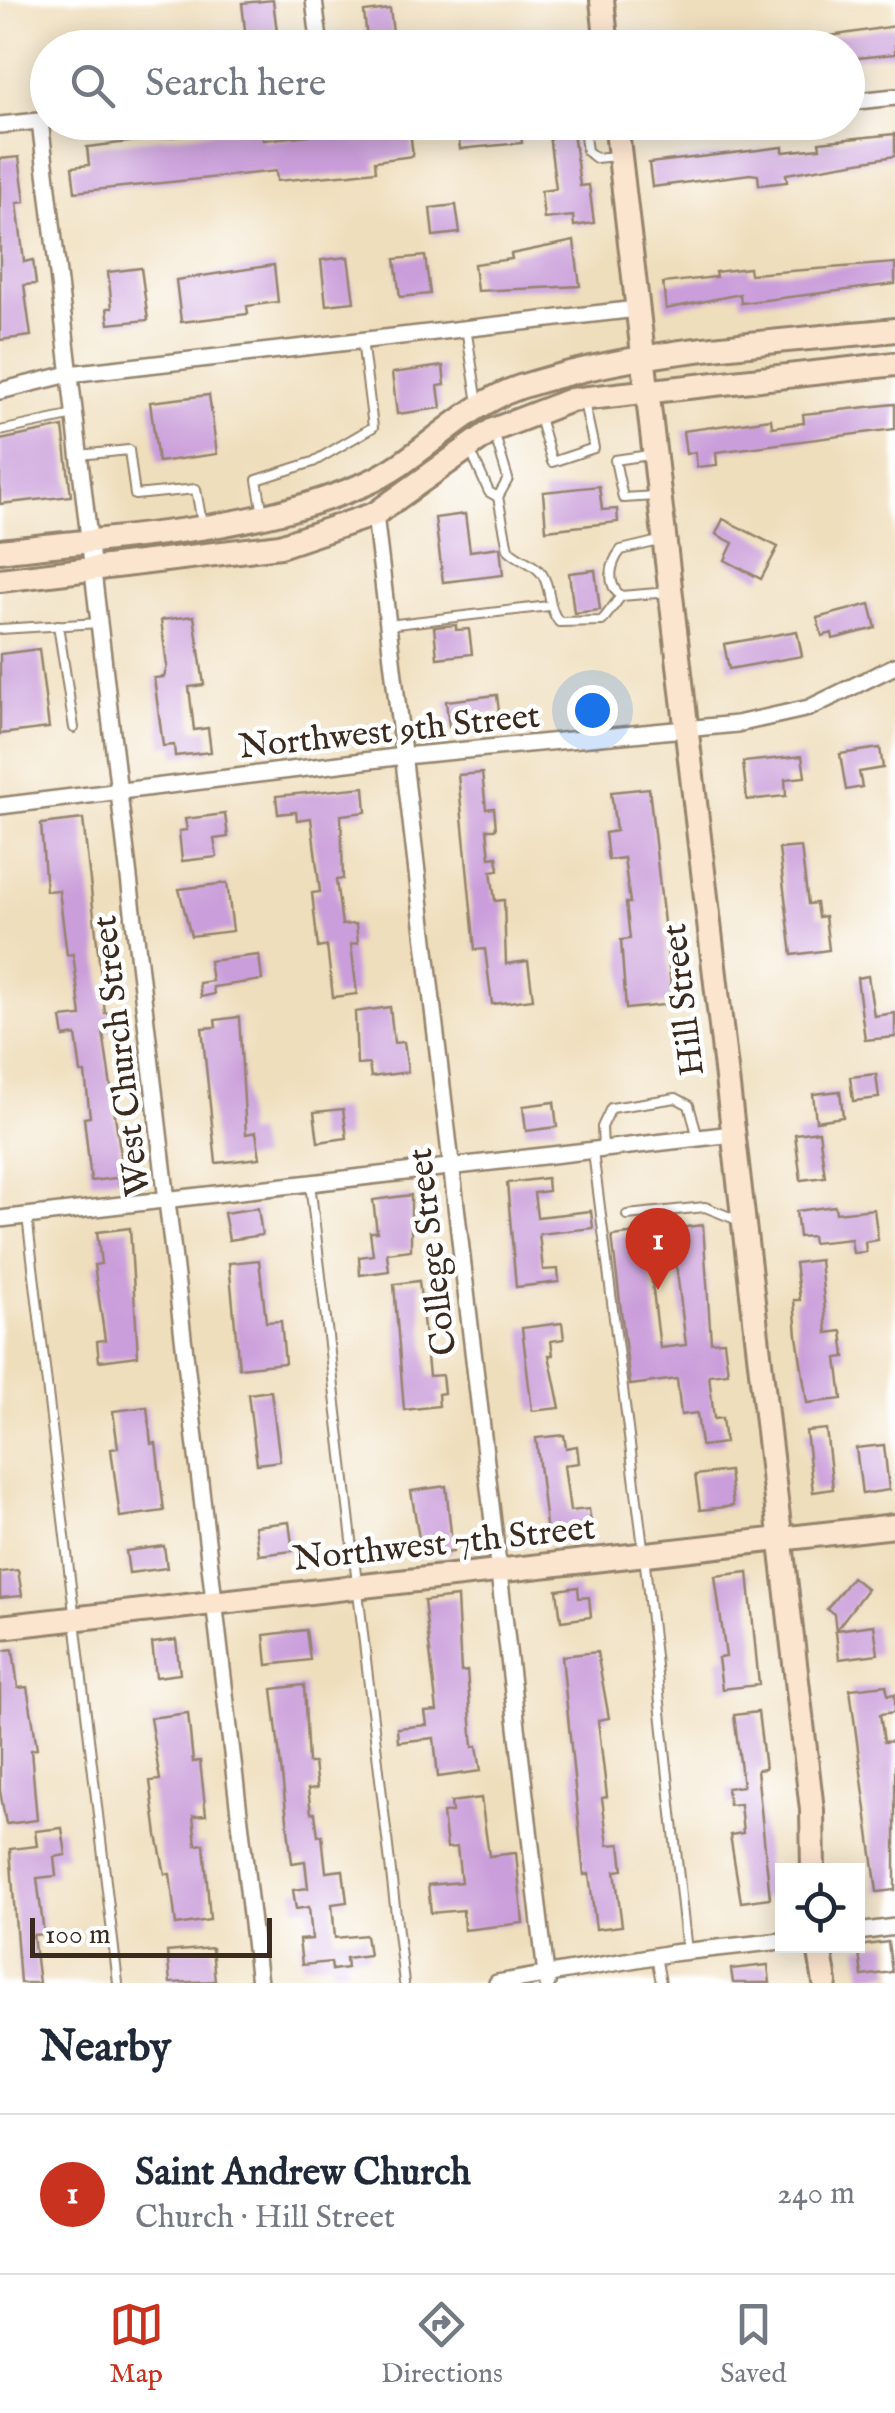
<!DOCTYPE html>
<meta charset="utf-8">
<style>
body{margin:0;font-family:"IM FELL English",serif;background:#f6f6f7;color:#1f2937}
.controls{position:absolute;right:30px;bottom:30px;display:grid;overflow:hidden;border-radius:0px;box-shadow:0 5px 25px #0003}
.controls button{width:90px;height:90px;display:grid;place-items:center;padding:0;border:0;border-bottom:2px solid #e0e1e3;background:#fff;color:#1f2937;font:50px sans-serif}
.scale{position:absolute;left:30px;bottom:25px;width:242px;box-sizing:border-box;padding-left:10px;border:5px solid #3b2a1e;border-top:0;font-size:28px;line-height:35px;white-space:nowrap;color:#3b2a1e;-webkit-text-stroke:8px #fff;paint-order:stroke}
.you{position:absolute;left:592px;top:710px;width:35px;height:35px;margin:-25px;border:8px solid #fff;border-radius:50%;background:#1a73e8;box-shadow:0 0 0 15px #1a73e833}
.badge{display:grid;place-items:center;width:65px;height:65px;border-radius:50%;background:#c8321e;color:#fff;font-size:32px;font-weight:700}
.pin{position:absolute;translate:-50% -82px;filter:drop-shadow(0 2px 5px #0008)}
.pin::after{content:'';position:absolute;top:52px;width:35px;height:30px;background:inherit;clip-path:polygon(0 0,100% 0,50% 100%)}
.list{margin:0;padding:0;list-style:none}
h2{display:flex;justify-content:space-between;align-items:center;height:130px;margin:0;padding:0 40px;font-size:42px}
h2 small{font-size:32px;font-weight:400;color:#747a83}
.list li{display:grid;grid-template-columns:65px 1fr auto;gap:30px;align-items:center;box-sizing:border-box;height:160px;padding:0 40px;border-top:2px solid #e0e1e3}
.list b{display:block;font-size:38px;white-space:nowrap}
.list p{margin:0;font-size:32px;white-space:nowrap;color:#747a83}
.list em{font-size:32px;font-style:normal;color:#747a83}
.icon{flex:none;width:55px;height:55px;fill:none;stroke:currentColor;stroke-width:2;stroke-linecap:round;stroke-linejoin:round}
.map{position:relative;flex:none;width:895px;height:1983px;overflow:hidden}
.search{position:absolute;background:#fff;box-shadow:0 5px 25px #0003;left:30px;right:30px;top:30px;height:110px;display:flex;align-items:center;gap:25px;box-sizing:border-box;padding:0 35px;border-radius:55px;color:#747a83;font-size:38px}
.sheet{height:290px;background:#fff}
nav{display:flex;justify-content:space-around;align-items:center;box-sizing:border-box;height:140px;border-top:2px solid #e0e1e3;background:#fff;font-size:28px;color:#747a83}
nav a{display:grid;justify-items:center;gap:5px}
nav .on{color:#c8321e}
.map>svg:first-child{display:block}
.building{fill:#ca9eda;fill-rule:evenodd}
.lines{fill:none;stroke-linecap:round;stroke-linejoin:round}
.lane-casing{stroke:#95846d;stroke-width:12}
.street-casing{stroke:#95846d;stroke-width:20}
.secondary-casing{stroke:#95846d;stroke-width:28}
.lane{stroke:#fff;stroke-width:8}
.street{stroke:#fff;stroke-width:15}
.secondary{stroke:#fce5cf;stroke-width:22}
.labels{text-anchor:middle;stroke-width:9;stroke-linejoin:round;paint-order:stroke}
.street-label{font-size:35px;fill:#3b2a1e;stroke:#fff}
</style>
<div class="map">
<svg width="895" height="1983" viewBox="0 0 895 1983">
<rect width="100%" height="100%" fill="#fff"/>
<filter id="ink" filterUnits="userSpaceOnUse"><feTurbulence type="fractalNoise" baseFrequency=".01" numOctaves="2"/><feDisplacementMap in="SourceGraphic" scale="20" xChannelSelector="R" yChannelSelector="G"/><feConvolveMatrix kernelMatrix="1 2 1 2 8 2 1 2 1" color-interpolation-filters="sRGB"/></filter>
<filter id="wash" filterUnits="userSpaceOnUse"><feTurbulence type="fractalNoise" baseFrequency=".0048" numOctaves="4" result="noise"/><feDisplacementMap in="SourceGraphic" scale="40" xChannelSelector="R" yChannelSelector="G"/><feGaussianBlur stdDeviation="2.25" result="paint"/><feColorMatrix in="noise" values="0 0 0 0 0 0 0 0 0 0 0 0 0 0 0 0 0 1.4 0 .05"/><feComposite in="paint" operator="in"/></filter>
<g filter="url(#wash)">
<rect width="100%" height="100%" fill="#efdebc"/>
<g id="blocks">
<g class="building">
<polygon points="273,0 279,48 247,48 242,3"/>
<polygon points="390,9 395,48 368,48 364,12"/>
<polygon points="895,26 895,54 848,59 848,48 831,48 830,36"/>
<polygon points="345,122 409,122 413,156 375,161 376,171 351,174 277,181 276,171 75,192 72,167 89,165 87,147 262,126 263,140 346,131"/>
<polygon points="457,122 519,122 522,143 460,149"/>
<polygon points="572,124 580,186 589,185 594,223 574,226 573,216 544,219 541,191 556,189 548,127"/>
<polygon points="895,134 895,156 786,174 787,182 759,185 758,175 750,174 652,187 649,163 783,147 783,152 820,148 819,142"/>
<polygon points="19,157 25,202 17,203 24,262 33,260 36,284 24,285 31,336 0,340 0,159"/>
<polygon points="456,205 460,233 433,236 430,208"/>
<polygon points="574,241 580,286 477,291 474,264 512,259 511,254"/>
<polygon points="425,256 430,294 400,297 395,259"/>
<polygon points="348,257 354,302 326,305 321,260"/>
<polygon points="895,263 895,284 741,303 740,294 666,309 663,283 716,277 715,272 749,268 750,274"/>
<polygon points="274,265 278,302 247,306 248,314 181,322 176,280"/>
<polygon points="141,268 148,320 109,324 107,308 112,308 108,272"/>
<polygon points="443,366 445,385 438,386 441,408 397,414 392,373"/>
<polygon points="209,395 217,454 158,462 150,402"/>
<polygon points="895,404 895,429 716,452 717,465 697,467 695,452 686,454 683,431 771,419 772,427 804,423 803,414"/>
<polygon points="63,427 71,496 0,504 0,440"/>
<polygon points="599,486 602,510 617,509 618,522 546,530 543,492"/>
<polygon points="465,514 470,551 500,547 503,575 443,582 435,518"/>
<polygon points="723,519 778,547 761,579 725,560 733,543 716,534"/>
<polygon points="595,570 600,610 574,613 569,573"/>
<polygon points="870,604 876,628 833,639 832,633 822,636 817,618"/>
<polygon points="194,616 204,685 189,687 194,730 208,728 211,752 175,756 174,745 163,746 154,678 164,677 167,666 161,620"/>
<polygon points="456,625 456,630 469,629 472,654 437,658 434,627"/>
<polygon points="797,631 802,656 729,669 724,644"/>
<polygon points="39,649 49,728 0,734 0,654"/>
<polygon points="497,695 499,712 480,715 481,723 449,727 446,701"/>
<polygon points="880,748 883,768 859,772 862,787 846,790 840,754"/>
<polygon points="802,756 805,777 785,779 786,796 747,800 743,762"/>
<polygon points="482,773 486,809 494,808 496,829 487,829 490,858 497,857 499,870 491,871 495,901 504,900 506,964 528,961 533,999 492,1004 485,949 475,950 458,775"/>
<polygon points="364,787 366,812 341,815 343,879 336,880 342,925 356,924 358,943 351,944 357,994 333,997 327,946 318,948 312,893 320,892 311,818 297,820 296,812 278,814 276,796"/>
<polygon points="649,788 673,1004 626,1009 621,940 630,939 626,903 630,903 624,858 608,860 605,833 616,831 611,792"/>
<polygon points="225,814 228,837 214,839 217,857 182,861 179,831 187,830 185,819"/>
<polygon points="83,819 105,1013 113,1012 115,1030 103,1032 124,1177 91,1181 84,1118 90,1117 85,1073 81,1073 76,1035 64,1037 61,1018 81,1016 73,954 67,955 59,890 46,891 41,824"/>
<polygon points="801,847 808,904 816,903 818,917 825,916 829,950 792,955 779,849"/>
<polygon points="227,883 233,931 191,936 179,889"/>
<polygon points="259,955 262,980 213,987 214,994 201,997 199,983 212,981 209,961"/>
<polygon points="868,976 874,1016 895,1013 895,1037 865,1040 857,978"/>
<polygon points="390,1007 394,1043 404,1042 408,1072 371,1077 369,1064 357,1065 355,1012"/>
<polygon points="239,1017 246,1134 256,1132 260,1158 216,1163 202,1028 216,1027 215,1020"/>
<polygon points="876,1074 879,1098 853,1101 850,1077"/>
<polygon points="840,1091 843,1117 816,1121 813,1094"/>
<polygon points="554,1102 557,1127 526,1131 523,1106"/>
<polygon points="343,1109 347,1138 318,1142 314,1112"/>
<polygon points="819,1131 825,1177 801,1180 795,1134"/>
<polygon points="547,1178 548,1191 534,1193 537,1217 591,1211 593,1228 539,1234 543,1270 558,1269 559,1282 516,1287 507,1183"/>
<polygon points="411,1195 411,1250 387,1253 389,1271 360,1275 359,1257 373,1255 370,1232 377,1232 373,1200"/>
<polygon points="835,1206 836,1213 874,1209 878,1240 865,1242 866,1252 853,1253 851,1239 813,1243 812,1236 799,1237 796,1211"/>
<polygon points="258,1208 262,1235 229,1240 224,1213"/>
<path d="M703,1225l8,117 13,-1 4,32 -19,2 5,44 8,-1 3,25 -24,3 -4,-33 -16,2 -4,-36 -47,6 -18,-149zM676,1263l10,82 -26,3 -10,-82z"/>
<polygon points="130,1228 138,1356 99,1361 97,1341 105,1340 94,1265 101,1264 97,1232"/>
<polygon points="259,1260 266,1322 281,1321 285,1363 239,1368 229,1263"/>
<polygon points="820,1260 827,1333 842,1331 845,1357 837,1358 842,1399 807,1403 797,1336 794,1300 800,1300 795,1263"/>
<polygon points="419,1281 429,1376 442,1375 444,1393 438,1394 439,1406 404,1410 394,1284"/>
<polygon points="562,1323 564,1339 551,1341 553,1355 549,1355 560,1408 532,1411 522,1328"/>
<polygon points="271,1391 280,1461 257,1464 248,1394"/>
<polygon points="147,1407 151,1444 156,1443 164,1511 120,1517 111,1449 118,1448 113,1411"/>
<polygon points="826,1429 833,1489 813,1492 806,1431"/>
<polygon points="564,1435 566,1448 577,1446 579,1463 564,1465 570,1511 589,1509 591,1523 576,1525 578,1539 548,1543 536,1438"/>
<polygon points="884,1445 889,1490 862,1494 856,1448"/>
<polygon points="729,1471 733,1506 700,1510 695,1475"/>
<polygon points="446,1486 453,1552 422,1556 411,1491"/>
<polygon points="289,1522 293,1551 259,1555 255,1526"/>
<polygon points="164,1546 167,1568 129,1573 126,1551"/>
<polygon points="18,1570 22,1596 0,1598 0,1572"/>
<polygon points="748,1572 759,1685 722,1689 718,1658 726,1657 715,1576"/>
<polygon points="852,1577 867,1589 836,1630 874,1625 878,1654 839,1659 834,1614 827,1609"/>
<polygon points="578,1587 579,1598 589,1597 591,1617 561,1621 557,1590"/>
<polygon points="457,1597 461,1672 467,1671 473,1747 477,1746 481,1771 438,1777 434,1738 398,1742 397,1728 427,1725 425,1712 437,1711 424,1601"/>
<polygon points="306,1630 310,1660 267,1665 264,1635"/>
<polygon points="176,1640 180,1674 156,1677 152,1643"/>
<polygon points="13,1649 18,1688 27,1687 33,1722 37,1749 31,1750 37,1820 6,1824 0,1791 0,1651"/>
<polygon points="597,1652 609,1718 598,1720 607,1797 602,1798 608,1845 620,1844 623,1870 615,1871 622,1926 596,1929 589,1874 584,1875 581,1848 562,1656"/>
<polygon points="304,1685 308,1763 314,1763 317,1788 308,1789 311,1813 315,1813 318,1836 322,1835 326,1872 343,1870 347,1902 332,1904 335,1938 366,1935 369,1955 346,1958 347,1968 332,1970 331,1962 302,1965 299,1940 312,1939 309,1907 296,1909 293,1890 308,1888 305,1861 292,1863 272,1689"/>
<polygon points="886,1685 888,1695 895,1694 895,1712 880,1714 884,1742 895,1741 895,1890 877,1892 850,1689"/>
<polygon points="758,1712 765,1769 757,1770 770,1898 741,1902 730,1835 743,1833 740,1804 729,1805 727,1788 743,1786 734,1715"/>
<polygon points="188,1713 193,1762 200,1761 206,1815 193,1816 196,1845 204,1844 210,1920 176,1925 170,1874 165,1874 157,1835 150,1781 160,1780 150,1718"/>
<polygon points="481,1798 489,1856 516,1853 523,1923 464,1930 463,1910 431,1913 428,1885 461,1882 457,1847 447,1848 443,1813 452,1812 451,1802"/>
<polygon points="62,1828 66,1855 54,1857 56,1876 37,1878 44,1934 33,1935 39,1983 20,1983 10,1849 37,1846 35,1831"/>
<polygon points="888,1942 892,1972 862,1976 858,1946"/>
<polygon points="212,1948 215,1981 170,1983 167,1952"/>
<polygon points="768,1965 770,1983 733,1983 731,1969"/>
</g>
</g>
</g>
<g filter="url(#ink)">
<use href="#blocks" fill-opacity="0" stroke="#95846d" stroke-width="2.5"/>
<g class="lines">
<g class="lane-casing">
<g id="lane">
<polyline points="583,122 587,151 596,158 616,156"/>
<polyline points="466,328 478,403"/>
<polyline points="538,414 552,462 594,448 584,402"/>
<polyline points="0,431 74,415"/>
<polyline points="471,452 489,492 498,497 508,479 494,432"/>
<polyline points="79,455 129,450 135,495 196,489 202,523"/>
<polyline points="649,455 615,460 623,498 656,496"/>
<path d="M498,497l10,52c10,11 24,12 34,25 10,15 5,33 17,48l43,-1 19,-25"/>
<polyline points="263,514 257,480 313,462 373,427 362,340"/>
<path d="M659,541l-38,9c-11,14 -15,34 0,46l48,-4"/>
<polyline points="58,625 74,728"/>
<polyline points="388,625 549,606"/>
<polyline points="0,629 99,623"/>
<polyline points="603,1149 602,1127 611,1108 676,1098 689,1105 698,1138"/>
<polyline points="593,1152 644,1555 687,1952"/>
<polyline points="310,1183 404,1983"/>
<polyline points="627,1215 705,1207 740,1221"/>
<polyline points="27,1216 118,1983"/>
<polyline points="656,1956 661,1983"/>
</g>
</g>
<g class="street-casing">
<g id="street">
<polyline points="314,0 320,48"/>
<polyline points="848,102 895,97"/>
<polyline points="40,121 259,1983"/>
<polyline points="0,125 48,120"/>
<polyline points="616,126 651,122"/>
<polyline points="0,391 69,374 637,309"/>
<polyline points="375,514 547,1983"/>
<polyline points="0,806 404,756 737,724 809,708 895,666"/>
<polyline points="0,1219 733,1134"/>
<polyline points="858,1932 895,1927"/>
<polyline points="497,1983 672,1953 782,1941"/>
</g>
</g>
<g class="secondary-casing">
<g id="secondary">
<polyline points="602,0 607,48"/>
<polyline points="616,122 812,1810 813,1870"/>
<path d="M0,551c123,-15 250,-18 365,-67 56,-24 95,-77 155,-97 121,-39 249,-44 375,-57"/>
<polyline points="0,580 280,546 375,514 493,430 571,400 895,364"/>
<polyline points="0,1627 895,1526"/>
<polyline points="819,1946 825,1983"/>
</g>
</g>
<use href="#lane" class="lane"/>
<use href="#street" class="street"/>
<use href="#secondary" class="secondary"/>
</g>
</g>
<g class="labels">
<g class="street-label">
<text transform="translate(389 730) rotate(-6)" y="12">Northwest 9th Street</text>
<text transform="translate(682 1000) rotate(-97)" y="12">Hill Street</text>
<text transform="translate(120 1056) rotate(-97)" y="12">West Church Street</text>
<text transform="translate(431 1252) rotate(-97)" y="12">College Street</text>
<text transform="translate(444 1542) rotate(-6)" y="12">Northwest 7th Street</text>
</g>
</g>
</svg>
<div class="controls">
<button><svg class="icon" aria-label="locate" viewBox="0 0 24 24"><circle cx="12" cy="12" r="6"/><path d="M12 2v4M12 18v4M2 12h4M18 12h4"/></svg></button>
</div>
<div class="scale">100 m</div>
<div class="you"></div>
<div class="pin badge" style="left:658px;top:1290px">1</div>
<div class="search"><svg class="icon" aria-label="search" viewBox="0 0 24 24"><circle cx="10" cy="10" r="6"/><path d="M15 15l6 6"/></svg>Search here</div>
</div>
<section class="sheet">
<h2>Nearby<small></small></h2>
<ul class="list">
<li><span class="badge">1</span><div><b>Saint Andrew Church</b><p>Church · Hill Street</p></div><em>240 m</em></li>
</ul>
</section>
<nav>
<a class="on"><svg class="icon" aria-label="map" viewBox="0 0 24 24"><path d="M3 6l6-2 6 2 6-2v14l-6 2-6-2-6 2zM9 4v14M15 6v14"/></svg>Map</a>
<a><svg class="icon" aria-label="directions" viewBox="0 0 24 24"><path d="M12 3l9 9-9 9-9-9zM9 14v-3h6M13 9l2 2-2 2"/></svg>Directions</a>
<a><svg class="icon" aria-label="saved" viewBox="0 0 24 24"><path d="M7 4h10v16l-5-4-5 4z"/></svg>Saved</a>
</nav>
